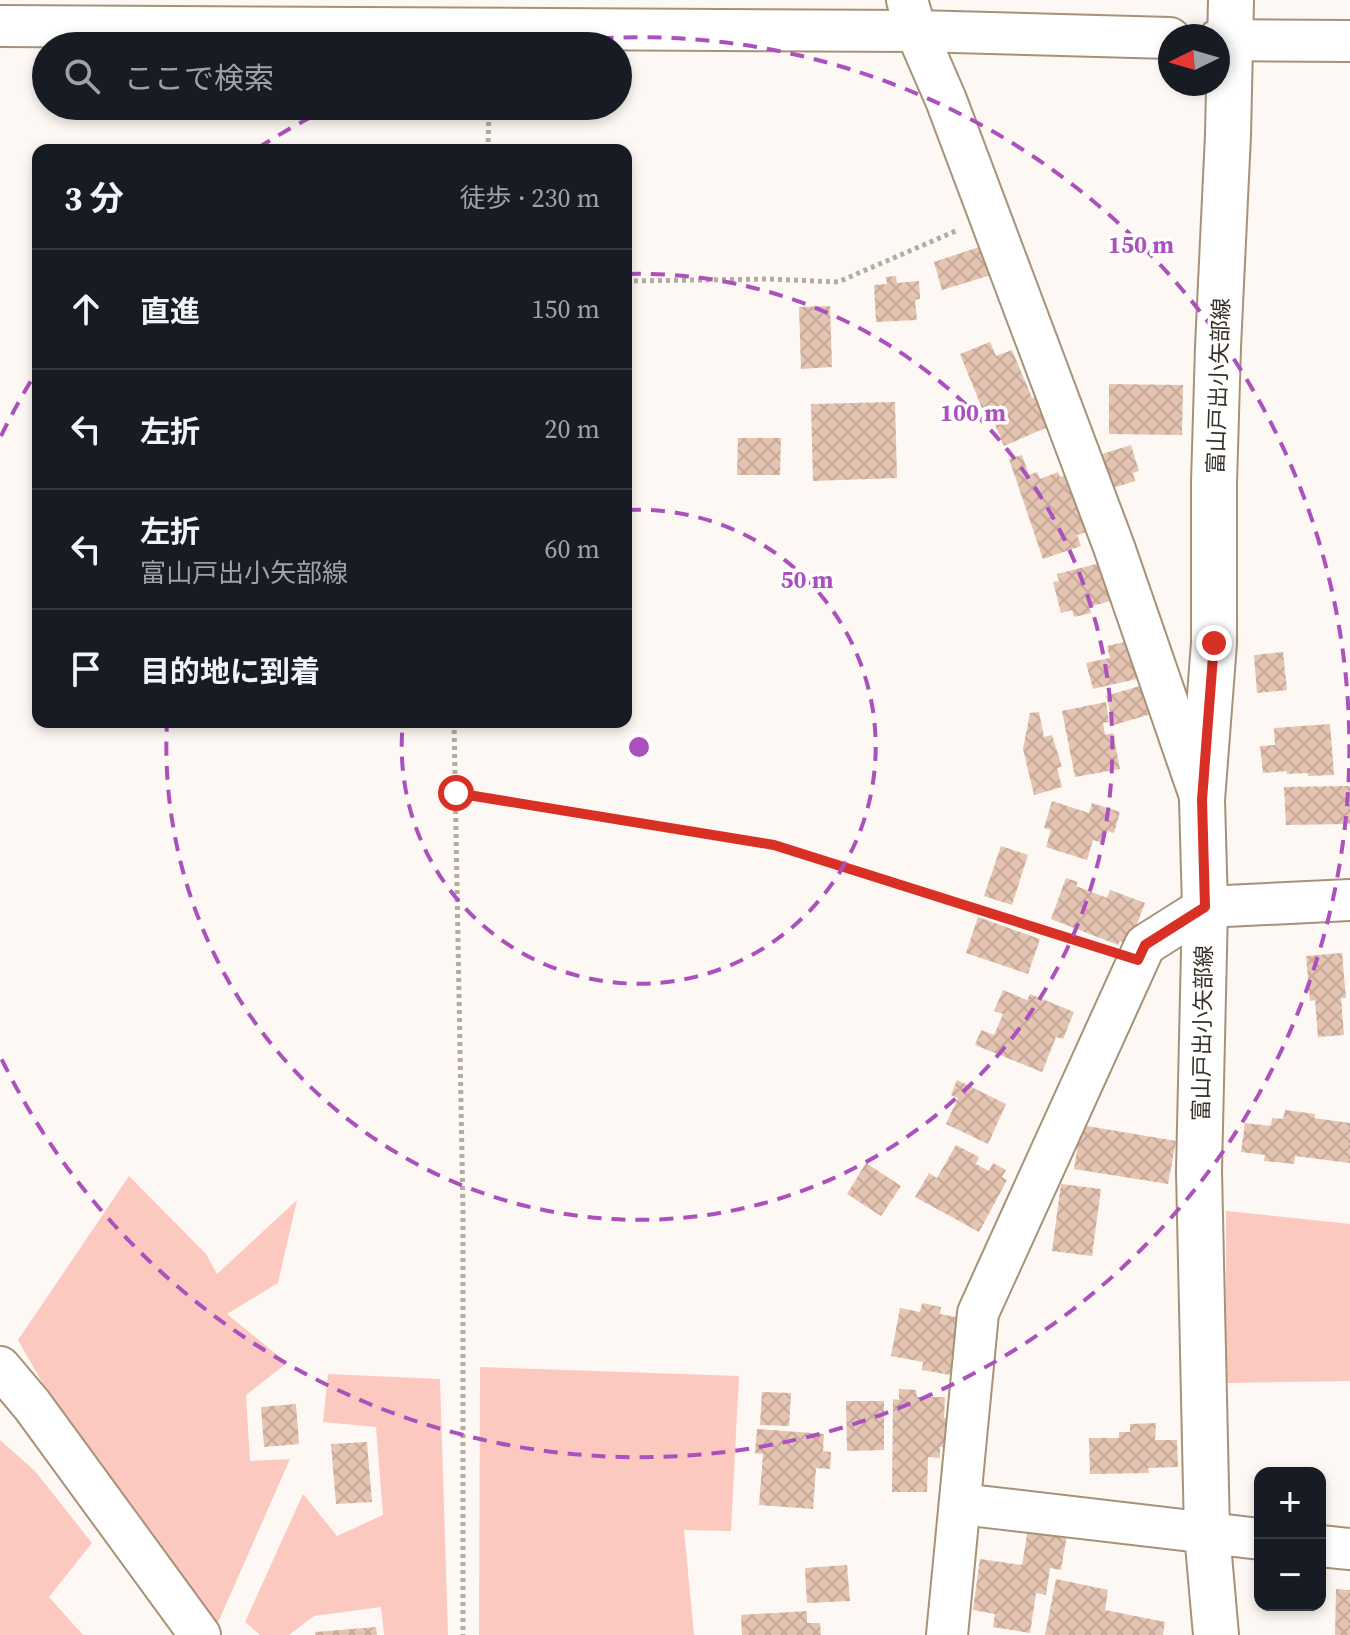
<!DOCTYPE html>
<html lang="ja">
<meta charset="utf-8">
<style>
body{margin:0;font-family:"Source Serif 4","Noto Sans JP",serif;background:#242831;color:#f1f3f6}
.controls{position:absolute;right:24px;bottom:24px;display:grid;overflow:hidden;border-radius:16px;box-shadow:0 4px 12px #0003}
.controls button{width:72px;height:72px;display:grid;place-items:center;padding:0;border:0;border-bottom:2px solid #363941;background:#171b24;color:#f1f3f6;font:40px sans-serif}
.compass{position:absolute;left:1158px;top:24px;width:72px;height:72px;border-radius:50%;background:#171b24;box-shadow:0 4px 12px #0003;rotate:265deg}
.stop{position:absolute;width:24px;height:24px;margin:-18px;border:6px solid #d93025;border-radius:50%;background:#fff}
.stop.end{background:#d93025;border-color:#fff;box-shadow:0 2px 8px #0008}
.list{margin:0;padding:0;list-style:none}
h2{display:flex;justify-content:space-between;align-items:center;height:104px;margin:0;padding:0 32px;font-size:34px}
h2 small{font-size:26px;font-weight:400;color:#9ea1a6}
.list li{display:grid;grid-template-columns:52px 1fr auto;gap:24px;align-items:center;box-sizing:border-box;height:120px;padding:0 32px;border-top:2px solid #363941}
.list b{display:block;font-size:30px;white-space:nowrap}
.list p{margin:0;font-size:26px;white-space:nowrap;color:#9ea1a6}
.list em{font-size:26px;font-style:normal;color:#9ea1a6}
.icon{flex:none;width:44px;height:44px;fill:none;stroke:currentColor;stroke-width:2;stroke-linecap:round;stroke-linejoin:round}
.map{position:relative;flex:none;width:1350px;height:1635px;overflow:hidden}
.search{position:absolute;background:#171b24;box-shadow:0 4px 12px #0003;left:32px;top:32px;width:600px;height:88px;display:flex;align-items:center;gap:20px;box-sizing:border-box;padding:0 28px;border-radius:44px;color:#9ea1a6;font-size:30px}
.panel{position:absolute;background:#171b24;box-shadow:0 4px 12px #0003;left:32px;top:144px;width:600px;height:584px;border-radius:16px}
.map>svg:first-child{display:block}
.green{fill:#fcc9c1}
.building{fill:url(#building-cross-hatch)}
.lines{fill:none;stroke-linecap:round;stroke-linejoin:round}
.minor-casing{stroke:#a79278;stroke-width:44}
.major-casing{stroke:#a79278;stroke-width:48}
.path{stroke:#b2aca4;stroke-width:5;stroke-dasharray:4 4;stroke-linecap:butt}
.minor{stroke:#fff;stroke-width:40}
.major{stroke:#fff;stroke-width:44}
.route{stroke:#d93025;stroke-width:10}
.ring{fill:none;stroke:#ab51bd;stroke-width:4;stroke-dasharray:14 10}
.labels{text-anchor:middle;stroke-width:7;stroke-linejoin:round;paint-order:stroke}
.street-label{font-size:22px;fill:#383025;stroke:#fff}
.centre{fill:#ab51bd;stroke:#fff;stroke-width:4}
.ring-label{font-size:24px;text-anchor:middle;font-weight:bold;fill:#ab51bd;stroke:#fff;stroke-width:7;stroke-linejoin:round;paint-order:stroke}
</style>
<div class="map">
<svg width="1350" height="1635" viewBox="0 0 1350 1635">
<defs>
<pattern id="building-cross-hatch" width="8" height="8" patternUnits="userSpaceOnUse" patternTransform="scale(2)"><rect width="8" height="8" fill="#e5c4b2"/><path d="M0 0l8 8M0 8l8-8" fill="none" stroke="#c5a999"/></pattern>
</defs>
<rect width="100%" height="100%" fill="#fdf8f3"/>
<g class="green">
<polygon points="129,1176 206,1254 217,1274 297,1200 278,1283 227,1314 287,1363 246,1395 250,1461 290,1459 216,1627 67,1426 18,1340"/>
<polygon points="1226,1211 1350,1224 1350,1381 1226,1383"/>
<polygon points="480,1367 739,1376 731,1531 684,1530 694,1635 479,1635"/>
<polygon points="328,1374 440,1379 448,1635 384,1635 381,1607 314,1616 289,1635 260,1635 245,1622 303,1494 337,1536 383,1515 376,1427 323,1422"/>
<polygon points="0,1440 35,1471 92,1543 49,1597 83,1635 0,1635"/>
</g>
<g class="building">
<polygon points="985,245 994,274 942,290 934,262"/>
<polygon points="896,276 897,283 919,281 920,299 915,300 917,320 876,322 874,285 887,284 886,277"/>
<polygon points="830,306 832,367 801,369 799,307"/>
<polygon points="990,342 996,356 1012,350 1032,398 1038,396 1050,426 1004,446 991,415 986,418 960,354"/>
<polygon points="1109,384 1183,385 1182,435 1109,434"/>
<polygon points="895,402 897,478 813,481 811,404"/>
<polygon points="738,438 781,438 780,475 737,475"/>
<polygon points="1131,445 1139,471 1133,473 1135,481 1113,488 1102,454"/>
<polygon points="1022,455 1029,475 1037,472 1040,479 1058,472 1060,477 1072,473 1092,530 1077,535 1081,546 1043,559 1009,459"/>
<polygon points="1104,562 1114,600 1089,607 1091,613 1074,617 1072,610 1061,613 1053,582 1059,581 1057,574"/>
<polygon points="1129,641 1141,678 1093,689 1086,663 1110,658 1107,646"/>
<polygon points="1283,652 1287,690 1257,693 1254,655"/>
<polygon points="1143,685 1151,714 1114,725 1106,696"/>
<polygon points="1106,702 1109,722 1103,723 1105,735 1113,733 1120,769 1075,777 1062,711"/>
<polygon points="1039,712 1044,737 1052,735 1062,767 1057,768 1062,787 1034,795 1023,749 1030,713"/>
<polygon points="1330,724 1334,775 1308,776 1308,773 1287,774 1287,771 1263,773 1260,746 1275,745 1274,728"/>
<polygon points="1350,786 1350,824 1286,825 1284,787"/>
<polygon points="1052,801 1089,813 1092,803 1120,812 1114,833 1107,831 1103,843 1093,840 1087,860 1046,847 1051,830 1044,828"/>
<polygon points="1001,846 1028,855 1012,905 984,896"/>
<polygon points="1066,878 1078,882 1076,886 1107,898 1110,890 1145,903 1129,945 1120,941 1118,945 1051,919"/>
<polygon points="978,917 1040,939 1028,974 966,953"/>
<polygon points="1342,953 1346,998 1341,998 1344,1035 1318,1037 1315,1000 1310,1001 1306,956"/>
<polygon points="1003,990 1027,1000 1030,994 1074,1012 1063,1039 1056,1037 1042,1072 975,1045 981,1030 994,1035 1003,1014 994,1011"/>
<polygon points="957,1080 1006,1104 988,1144 946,1124 958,1098 951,1095"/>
<polygon points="1285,1110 1315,1114 1314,1118 1350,1123 1350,1163 1295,1156 1294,1164 1264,1161 1265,1155 1241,1152 1245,1123 1271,1126 1272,1118 1283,1119"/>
<polygon points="1081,1125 1176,1141 1168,1184 1074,1169"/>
<polygon points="956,1145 979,1157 976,1164 989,1171 993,1163 1006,1170 1002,1177 1007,1180 979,1232 915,1197 929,1173 937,1178"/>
<polygon points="866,1163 901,1186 881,1216 847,1194"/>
<polygon points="1061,1184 1101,1189 1092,1256 1052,1251"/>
<polygon points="922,1303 941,1307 940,1314 961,1318 951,1375 922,1370 923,1362 891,1356 900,1308 920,1312"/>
<polygon points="899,1389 916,1390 917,1397 945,1397 944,1418 948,1418 948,1447 940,1447 940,1458 928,1457 927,1492 892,1492 893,1399 899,1400"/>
<polygon points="762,1392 791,1393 789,1426 760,1425"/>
<polygon points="846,1401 884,1401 884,1450 847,1451"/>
<polygon points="296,1404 299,1444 264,1447 261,1407"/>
<polygon points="1156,1423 1155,1440 1177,1440 1178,1467 1148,1468 1149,1473 1090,1474 1089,1438 1119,1438 1119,1432 1130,1432 1130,1424"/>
<polygon points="757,1429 824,1434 823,1451 831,1452 830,1469 816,1468 813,1509 759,1505 763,1454 755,1453"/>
<polygon points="367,1442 372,1502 336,1504 331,1444"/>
<polygon points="1028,1529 1067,1534 1061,1570 1050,1568 1046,1595 1036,1593 1030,1633 993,1627 995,1614 973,1610 980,1559 1022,1565"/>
<polygon points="847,1565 850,1601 807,1603 805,1568"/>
<polygon points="1056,1579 1108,1590 1105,1610 1165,1622 1163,1635 1045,1635"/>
<polygon points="1336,1589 1350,1590 1350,1635 1335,1635"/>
<polygon points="807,1611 807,1623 820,1623 821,1635 742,1635 741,1615"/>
<polygon points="376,1627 377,1635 315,1635 315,1632"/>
</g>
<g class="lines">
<g class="minor-casing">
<g id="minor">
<polyline points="907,0 916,31 946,100 1114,547 1201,799"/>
<polyline points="0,26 916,31 1170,38"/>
<polyline points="1218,40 1350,41"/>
<polyline points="0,1367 32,1405 200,1635"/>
<polyline points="961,1504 1260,1539"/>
<polyline points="1320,1546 1350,1549"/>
<polyline points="947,1635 978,1313 1145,945 1205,907 1350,900"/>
</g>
</g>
<g class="major-casing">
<polyline id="major" points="1216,1635 1207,1533 1199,1171 1205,907 1202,800 1214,643 1214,483 1218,347 1228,135 1231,0"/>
</g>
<g class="path">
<polyline points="488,150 489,106"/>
<polyline points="626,281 769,279 838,282 958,230"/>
<polyline points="454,722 463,1212 463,1635"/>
<polyline points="456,793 774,845 1106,950"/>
</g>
<use href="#minor" class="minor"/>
<use href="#major" class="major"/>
</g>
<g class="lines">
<polyline class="route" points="456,793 774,845 1138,960 1145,945 1205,907 1202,800 1214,643"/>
</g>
<g class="ring">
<path d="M627 510A237 237 0 1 1 403 722"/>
<path d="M627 274A473 473 0 1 1 167 722"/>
<path d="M1 436A710 710 0 0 1 37 371M258 148A710 710 0 0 1 333 106M528 46A710 710 0 1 1 1 1058"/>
</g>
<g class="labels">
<g class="street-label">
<text transform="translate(1218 386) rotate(-88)" y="8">富山戸出小矢部線</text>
<text transform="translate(1202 1033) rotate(-89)" y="8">富山戸出小矢部線</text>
</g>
</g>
<circle cx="639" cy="747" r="12" class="centre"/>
<g class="ring-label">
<text x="1141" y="253">150 m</text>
<text x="973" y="421">100 m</text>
<text x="807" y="588">50 m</text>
</g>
</svg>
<div class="controls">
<button>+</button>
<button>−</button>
</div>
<svg class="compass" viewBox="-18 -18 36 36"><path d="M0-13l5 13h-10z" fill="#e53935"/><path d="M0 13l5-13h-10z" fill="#9ea1a6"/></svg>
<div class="stop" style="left:456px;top:793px"></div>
<div class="stop end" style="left:1214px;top:643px"></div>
<div class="search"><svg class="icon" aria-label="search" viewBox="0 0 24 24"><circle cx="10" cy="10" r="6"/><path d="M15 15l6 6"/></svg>ここで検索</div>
<section class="panel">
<h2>3 分<small>徒歩 · 230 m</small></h2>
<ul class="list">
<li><svg class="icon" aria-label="ahead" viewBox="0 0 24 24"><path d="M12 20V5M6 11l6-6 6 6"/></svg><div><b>直進</b></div><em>150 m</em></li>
<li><svg class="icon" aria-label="left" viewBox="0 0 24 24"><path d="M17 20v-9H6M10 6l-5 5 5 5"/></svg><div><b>左折</b></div><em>20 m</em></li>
<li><svg class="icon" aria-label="left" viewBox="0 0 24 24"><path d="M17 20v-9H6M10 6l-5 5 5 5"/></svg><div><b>左折</b><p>富山戸出小矢部線</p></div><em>60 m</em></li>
<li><svg class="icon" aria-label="arrive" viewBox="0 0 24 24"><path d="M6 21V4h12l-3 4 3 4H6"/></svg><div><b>目的地に到着</b></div></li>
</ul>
</section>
</div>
